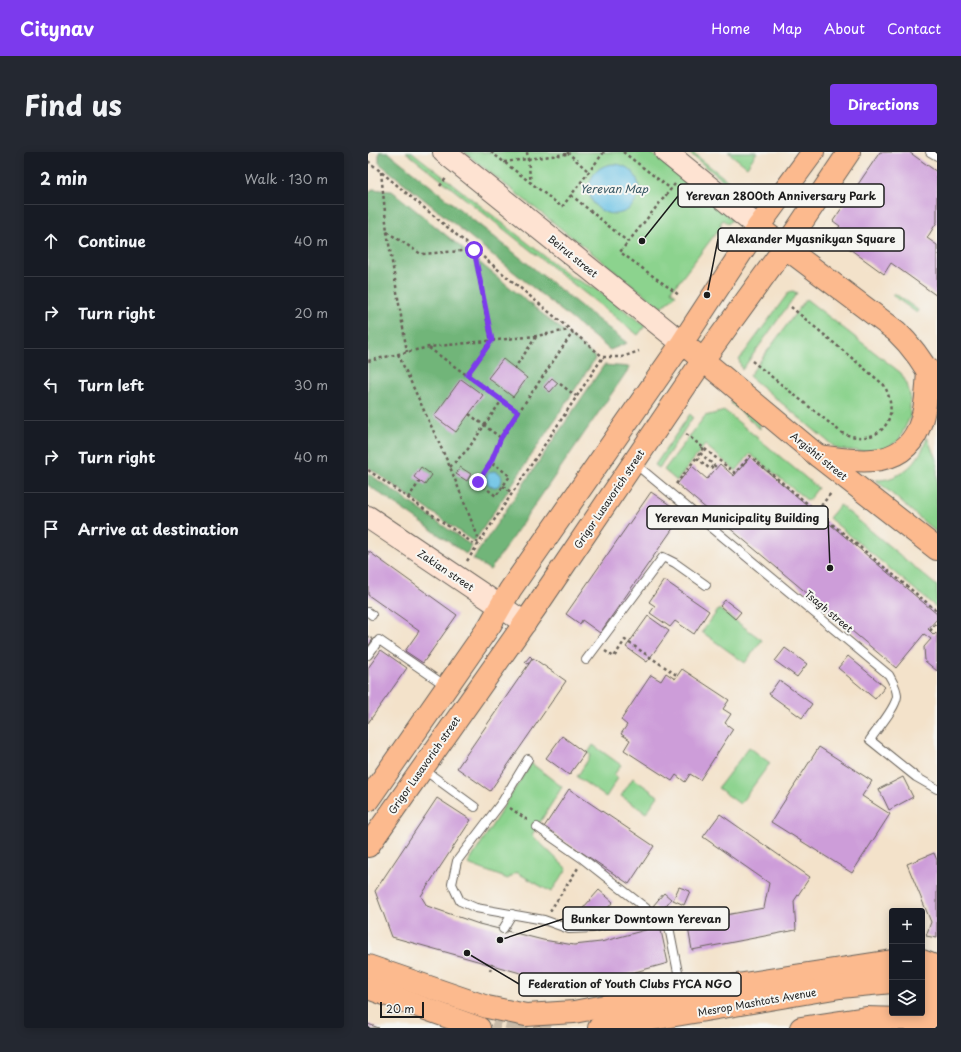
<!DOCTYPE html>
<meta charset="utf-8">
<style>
body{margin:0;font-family:"Playpen Sans",sans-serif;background:#242831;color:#f1f3f6}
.controls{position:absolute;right:12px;bottom:12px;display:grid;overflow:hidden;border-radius:4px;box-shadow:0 2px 10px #0003}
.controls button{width:36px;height:36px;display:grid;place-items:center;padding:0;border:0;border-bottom:1px solid #363941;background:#171b24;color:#f1f3f6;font:20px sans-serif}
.scale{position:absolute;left:12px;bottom:10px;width:44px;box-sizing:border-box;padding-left:4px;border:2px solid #1c1c1c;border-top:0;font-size:11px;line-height:14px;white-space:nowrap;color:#1c1c1c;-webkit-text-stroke:3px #f6f6f2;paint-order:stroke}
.stop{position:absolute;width:12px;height:12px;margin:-9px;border:3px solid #7c3aed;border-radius:50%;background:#fff}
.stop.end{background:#7c3aed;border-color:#fff;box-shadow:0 1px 4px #0008}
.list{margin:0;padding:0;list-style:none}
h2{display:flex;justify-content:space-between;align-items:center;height:52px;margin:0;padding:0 16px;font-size:17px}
h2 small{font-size:13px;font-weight:400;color:#9ea1a6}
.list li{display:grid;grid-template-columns:26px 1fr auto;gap:12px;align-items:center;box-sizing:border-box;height:72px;padding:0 16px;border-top:1px solid #363941}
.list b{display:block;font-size:15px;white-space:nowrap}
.list em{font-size:13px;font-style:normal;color:#9ea1a6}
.icon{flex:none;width:22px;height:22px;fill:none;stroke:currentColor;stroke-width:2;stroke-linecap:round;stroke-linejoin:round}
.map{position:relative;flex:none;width:569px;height:876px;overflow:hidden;border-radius:4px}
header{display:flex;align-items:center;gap:24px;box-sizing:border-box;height:56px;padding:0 20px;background:#7c3aed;color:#fff}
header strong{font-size:19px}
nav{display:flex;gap:22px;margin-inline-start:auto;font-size:14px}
.intro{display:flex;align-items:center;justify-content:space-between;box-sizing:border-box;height:96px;padding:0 24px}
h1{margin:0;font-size:28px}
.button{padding:10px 18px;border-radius:4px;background:#7c3aed;color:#fff;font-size:14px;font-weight:700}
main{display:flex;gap:24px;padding:0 24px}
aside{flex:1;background:#171b24;border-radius:4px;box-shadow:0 2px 10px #0003}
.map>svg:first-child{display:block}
.green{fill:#8cd38e;stroke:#547855}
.forest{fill:#71b579;stroke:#46684a}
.water{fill:#67c1e5;stroke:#426e80}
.building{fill:#cd9dd9}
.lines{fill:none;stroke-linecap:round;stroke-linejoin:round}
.highway-tunnel{stroke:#c8baa7;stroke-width:22;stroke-dasharray:22 11;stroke-linecap:butt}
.lane-casing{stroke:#676159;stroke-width:10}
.secondary-casing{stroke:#676159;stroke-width:24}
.primary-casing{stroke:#676159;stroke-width:24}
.highway-casing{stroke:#676159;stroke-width:24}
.path{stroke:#676159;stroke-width:2.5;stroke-dasharray:3 3;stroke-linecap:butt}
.lane{stroke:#fff;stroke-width:8}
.secondary{stroke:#fee3d2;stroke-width:22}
.primary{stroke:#fcba8e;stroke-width:22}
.highway{stroke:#fcba8e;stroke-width:22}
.route{stroke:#7c3aed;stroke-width:5}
.labels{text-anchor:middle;stroke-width:4;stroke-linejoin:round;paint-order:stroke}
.street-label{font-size:10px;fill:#1c1c1c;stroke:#f6f6f2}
.water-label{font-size:11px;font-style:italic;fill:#365662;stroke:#f6f6f2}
.leader{fill:none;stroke:#1c1c1c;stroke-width:1.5}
.callout-dot{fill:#1c1c1c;stroke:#f6f6f2;stroke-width:1.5}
.callout{fill:#f6f6f2;stroke:#1c1c1c;stroke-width:1.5}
.callout-label{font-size:11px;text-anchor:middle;font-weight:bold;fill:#1c1c1c}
</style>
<header>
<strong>Citynav</strong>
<nav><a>Home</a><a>Map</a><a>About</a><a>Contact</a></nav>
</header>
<div class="intro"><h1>Find us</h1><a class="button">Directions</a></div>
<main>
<aside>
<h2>2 min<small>Walk · 130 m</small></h2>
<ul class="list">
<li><svg class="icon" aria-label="ahead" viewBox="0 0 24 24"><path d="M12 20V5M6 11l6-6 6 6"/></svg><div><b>Continue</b></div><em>40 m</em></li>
<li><svg class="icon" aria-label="right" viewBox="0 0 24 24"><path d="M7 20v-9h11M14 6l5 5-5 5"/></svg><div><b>Turn right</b></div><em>20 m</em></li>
<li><svg class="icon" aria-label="left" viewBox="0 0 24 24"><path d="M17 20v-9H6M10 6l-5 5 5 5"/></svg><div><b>Turn left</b></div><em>30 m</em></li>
<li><svg class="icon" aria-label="right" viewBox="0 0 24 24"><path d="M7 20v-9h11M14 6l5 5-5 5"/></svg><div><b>Turn right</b></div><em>40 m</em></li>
<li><svg class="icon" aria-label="arrive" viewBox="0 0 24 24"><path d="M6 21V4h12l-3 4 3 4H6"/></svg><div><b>Arrive at destination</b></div></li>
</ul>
</aside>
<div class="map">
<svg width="569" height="876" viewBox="0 0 569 876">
<rect width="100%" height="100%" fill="#f6f6f2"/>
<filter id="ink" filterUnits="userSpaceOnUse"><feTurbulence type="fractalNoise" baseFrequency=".025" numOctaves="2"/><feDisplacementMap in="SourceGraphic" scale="8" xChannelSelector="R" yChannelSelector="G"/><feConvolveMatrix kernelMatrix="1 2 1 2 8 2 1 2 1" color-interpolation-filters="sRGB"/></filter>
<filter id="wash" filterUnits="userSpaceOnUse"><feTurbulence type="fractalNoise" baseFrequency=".012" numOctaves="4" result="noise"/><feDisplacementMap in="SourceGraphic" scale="16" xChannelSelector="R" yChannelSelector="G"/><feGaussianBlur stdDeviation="0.9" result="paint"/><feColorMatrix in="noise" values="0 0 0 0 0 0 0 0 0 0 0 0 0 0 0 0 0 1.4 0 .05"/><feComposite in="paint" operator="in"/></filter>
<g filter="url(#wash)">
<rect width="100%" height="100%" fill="#f3e2ca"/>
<g class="green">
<polygon points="38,0 44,0 203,125 230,138 277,174 270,183"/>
<polygon points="96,0 282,0 359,62 359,64 364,68 360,72 355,68 352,72 354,73 307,135 306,134 303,139 308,143 295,154 291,154"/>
<polygon points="320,0 324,0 376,42 374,44"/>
<polygon points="360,0 389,0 379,15"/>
<polygon points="425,139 429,141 374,218 371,208 421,140"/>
<polygon points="526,141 550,158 549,161 524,143"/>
<polygon points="438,147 533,221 539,232 542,243 542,265 531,288 512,301 469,297 381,224"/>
<polygon points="369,244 391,264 392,277 363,251"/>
<polygon points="357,259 450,336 440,349 382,302 368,319 337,293 309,329 296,318 337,264"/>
<polygon points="322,262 325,265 291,316 287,313"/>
<path d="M559,285l10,25v71l-61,-53c24,1 45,-19 51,-43z"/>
<polygon points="472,353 569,434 569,456 461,366"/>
<polygon points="351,457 394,488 377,511 334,480"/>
<polygon points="225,593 253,613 246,623 250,626 238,645 209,625 223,603 220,601"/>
<polygon points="381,595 402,611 372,652 350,636"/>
<polygon points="163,611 194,635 164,683 199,717 183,740 148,720 140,727 100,712"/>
<polygon points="265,626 290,644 278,661 253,644"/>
</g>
<g class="forest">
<polygon points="11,0 20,0 259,191 242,198 11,11"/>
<polygon points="4,37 24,39 226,204 227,207 106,390 0,315 0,42"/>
<polygon points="236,213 262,215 122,418 105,407"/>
<polygon points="0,321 104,394 98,402 0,333"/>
</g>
<g class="water">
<circle cx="246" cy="37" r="25"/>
<circle cx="126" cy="327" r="8"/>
</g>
<g id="blocks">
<g class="building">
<polygon points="512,0 541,0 569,20 569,70 559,86 569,93 569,144 523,111 516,122 464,84 472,74 465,69"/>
<polygon points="135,207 159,226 145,245 120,226"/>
<polygon points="184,226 190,231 182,240 176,235"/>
<polygon points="93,227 115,243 88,280 66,264"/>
<polygon points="382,305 439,353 438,365 445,370 457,368 569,462 569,467 560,477 566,483 569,480 569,519 557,509 556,495 563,487 556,482 528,516 309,332 324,314 339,327 352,312 366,324"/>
<polygon points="53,315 64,323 57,333 46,325"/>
<polygon points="92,315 103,322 99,329 88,322"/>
<polygon points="283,340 315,362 232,481 214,468 212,472 198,462"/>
<polygon points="0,399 89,463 55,511 37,499 51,479 0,443"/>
<polygon points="296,428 341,459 326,482 307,469 302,475 282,461 287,454 281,450"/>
<polygon points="357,448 373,460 367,467 352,454"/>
<polygon points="280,464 301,479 279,510 258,495"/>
<polygon points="0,484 5,487 0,495"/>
<polygon points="417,496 439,512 429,525 407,509"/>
<polygon points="13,498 39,516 0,571 0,516"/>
<polygon points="162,504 164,506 160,512 157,510"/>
<polygon points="480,504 517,535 507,547 470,516"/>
<polygon points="165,506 198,529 122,639 89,616"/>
<polygon points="314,517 361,548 355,557 363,562 357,571 365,577 332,628 322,622 317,630 308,623 304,629 256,598 262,588 253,582 259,573 253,568 283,523 293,529 298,521 307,527"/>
<polygon points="411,528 444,552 434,566 401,542"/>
<polygon points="194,584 217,601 201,623 178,606"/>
<polygon points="451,595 504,629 494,644 522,662 484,721 403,670"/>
<polygon points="535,625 545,645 521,658 511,637"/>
<polygon points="201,637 286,694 261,732 176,675"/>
<polygon points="69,646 103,668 53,744 59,754 111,772 175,788 206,793 233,790 292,774 300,811 242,827 206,830 163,824 24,785 7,739"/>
<polygon points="352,662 442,725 426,749 428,778 324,798 319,770 396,756 401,731 335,685"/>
<polygon points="566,701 569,708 569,786 558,784 563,770 539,712"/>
<polygon points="311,735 322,739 316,753 305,748"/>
<polygon points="231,738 245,750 229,768 215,756"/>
<polygon points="296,741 303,747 293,760 285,754"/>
<polygon points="0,872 11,876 0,876"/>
</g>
</g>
</g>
<g filter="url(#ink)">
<use href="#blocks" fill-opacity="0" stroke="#676159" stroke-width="1"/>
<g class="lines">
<g class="highway-tunnel">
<polyline points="93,861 132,876"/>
<polyline points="140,866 152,870 183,876"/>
</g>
<g class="lane-casing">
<g id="lane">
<polyline points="562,0 569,4"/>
<path d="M266,311l255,212c3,6 8,13 8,21 -1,12 -20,33 -27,44l46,37 21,12"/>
<polyline points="0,460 4,463"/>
<polyline points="0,503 11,488 78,534"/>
<polyline points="218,508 295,405 307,411 338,433"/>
<polyline points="160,607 134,650 89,709 84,732 92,749 108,756 176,768 201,777 225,776 284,761 301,775 314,841"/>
<polyline points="55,617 107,655"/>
<polyline points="169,675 215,707 284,761"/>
<polyline points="135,777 144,762"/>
</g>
</g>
<g class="secondary-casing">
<g id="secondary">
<polyline points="76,0 314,191"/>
<polyline points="298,0 390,75"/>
<polyline points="0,365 157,471"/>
</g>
</g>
<g class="primary-casing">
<g id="primary">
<path d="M390,75l138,104c18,17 30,35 41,57"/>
<polyline points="324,199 450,304 569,397"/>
<path d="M450,304c18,2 37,6 55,4 51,-4 53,-52 55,-91"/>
<polyline points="0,648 122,473 142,438 314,191 390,75 445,0"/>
<polyline points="0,694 168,455 335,208 417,95 481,0"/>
</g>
</g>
<g class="highway-casing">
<g id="highway">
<polyline points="554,809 569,815"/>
<polyline points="0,814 119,855 158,863 206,860 247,852 524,809"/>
<polyline points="554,831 569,833"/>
<polyline points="0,836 111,876"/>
<polyline points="554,847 569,851"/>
<polyline points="231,876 472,835 524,830"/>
<polyline points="433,876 498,866 569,868"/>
</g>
</g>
<g class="path">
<polyline points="123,0 194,55 236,0"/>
<polyline points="159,0 163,31"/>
<polyline points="199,0 220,19"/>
<polyline points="255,0 303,37"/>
<polyline points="0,9 235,205 254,205 271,199"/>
<polyline points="136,10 199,2"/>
<polyline points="13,20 19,80 39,200"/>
<polyline points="307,32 252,100 311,143"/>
<polyline points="72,34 79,25"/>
<polyline points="203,43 260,90"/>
<polyline points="19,80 53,102 106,98 123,188 99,223"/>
<polyline points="61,196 150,260"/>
<polyline points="30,202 82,315 110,385 109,391"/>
<polyline points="0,209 61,195 168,184 201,178"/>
<path d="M384,209l90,72c36,15 61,-13 42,-48l-93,-78"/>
<polyline points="146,217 168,185"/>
<polyline points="192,232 208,244"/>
<polyline points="101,262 133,286"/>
<polyline points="318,282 367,321 382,304 569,459"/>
<polyline points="332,301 348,315"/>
<polyline points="329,306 342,317 346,313"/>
<polyline points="120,314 123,316 126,312 142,324 128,344 110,330 123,310 133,286 205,180"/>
<polyline points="82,315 100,297 134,248"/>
<polyline points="0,318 109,394"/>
<polyline points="308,332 336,296"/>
<polyline points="135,334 144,341"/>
<polyline points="40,346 52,329"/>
<polyline points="442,368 463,341"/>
<polyline points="99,409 235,205"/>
<polyline points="562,479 569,470"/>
<polyline points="237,499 246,505 257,488 310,524"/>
<polyline points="142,656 161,669"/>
<polyline points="182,759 210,716"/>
<polyline points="122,819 124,812"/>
</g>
<use href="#lane" class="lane"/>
<use href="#secondary" class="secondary"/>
<use href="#primary" class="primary"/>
<use href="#highway" class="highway"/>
</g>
</g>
<g class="lines" filter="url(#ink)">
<polyline class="route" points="106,98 124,188 99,223 150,260 133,286 123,310 110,330"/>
</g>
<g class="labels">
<g class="street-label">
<text transform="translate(205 104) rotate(39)" y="4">Beirut street</text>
<text transform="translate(451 304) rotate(39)" y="4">Argishti street</text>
<text transform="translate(241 347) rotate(-56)" y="4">Grigor Lusavorich street</text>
<text transform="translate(78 418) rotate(34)" y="4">Zakian street</text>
<text transform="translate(461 459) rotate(40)" y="4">Tsagh street</text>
<text transform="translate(56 613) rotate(-55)" y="4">Grigor Lusavorich street</text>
<text transform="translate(389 850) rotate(-10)" y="4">Mesrop Mashtots Avenue</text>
</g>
<g class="water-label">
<text x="246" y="41">Yerevan Map</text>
</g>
</g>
<path class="leader" d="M274 89L310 44M339 143L350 87M462 416L460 366M132 788L195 767M99 801L151 832"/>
<g class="callout-dot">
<circle cx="274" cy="89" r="4"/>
<circle cx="339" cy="143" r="4"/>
<circle cx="462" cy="416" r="4"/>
<circle cx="132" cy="788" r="4"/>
<circle cx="99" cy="801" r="4"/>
</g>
<g class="callout">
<rect x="310" y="32" width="206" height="23" rx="4"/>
<rect x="350" y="76" width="186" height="23" rx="4"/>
<rect x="279" y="354" width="181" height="23" rx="4"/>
<rect x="195" y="755" width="166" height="23" rx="4"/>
<rect x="151" y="821" width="222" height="23" rx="4"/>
</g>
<g class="callout-label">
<text x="413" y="48">Yerevan 2800th Anniversary Park</text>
<text x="443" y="91">Alexander Myasnikyan Square</text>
<text x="369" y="370">Yerevan Municipality Building</text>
<text x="278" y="771">Bunker Downtown Yerevan</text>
<text x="262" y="836">Federation of Youth Clubs FYCA NGO</text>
</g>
</svg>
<div class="controls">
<button>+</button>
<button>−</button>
<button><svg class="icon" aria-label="layers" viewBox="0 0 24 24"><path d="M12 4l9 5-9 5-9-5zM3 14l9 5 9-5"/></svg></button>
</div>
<div class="scale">20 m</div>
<div class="stop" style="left:106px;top:98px"></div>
<div class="stop end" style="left:110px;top:330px"></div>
</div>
</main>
